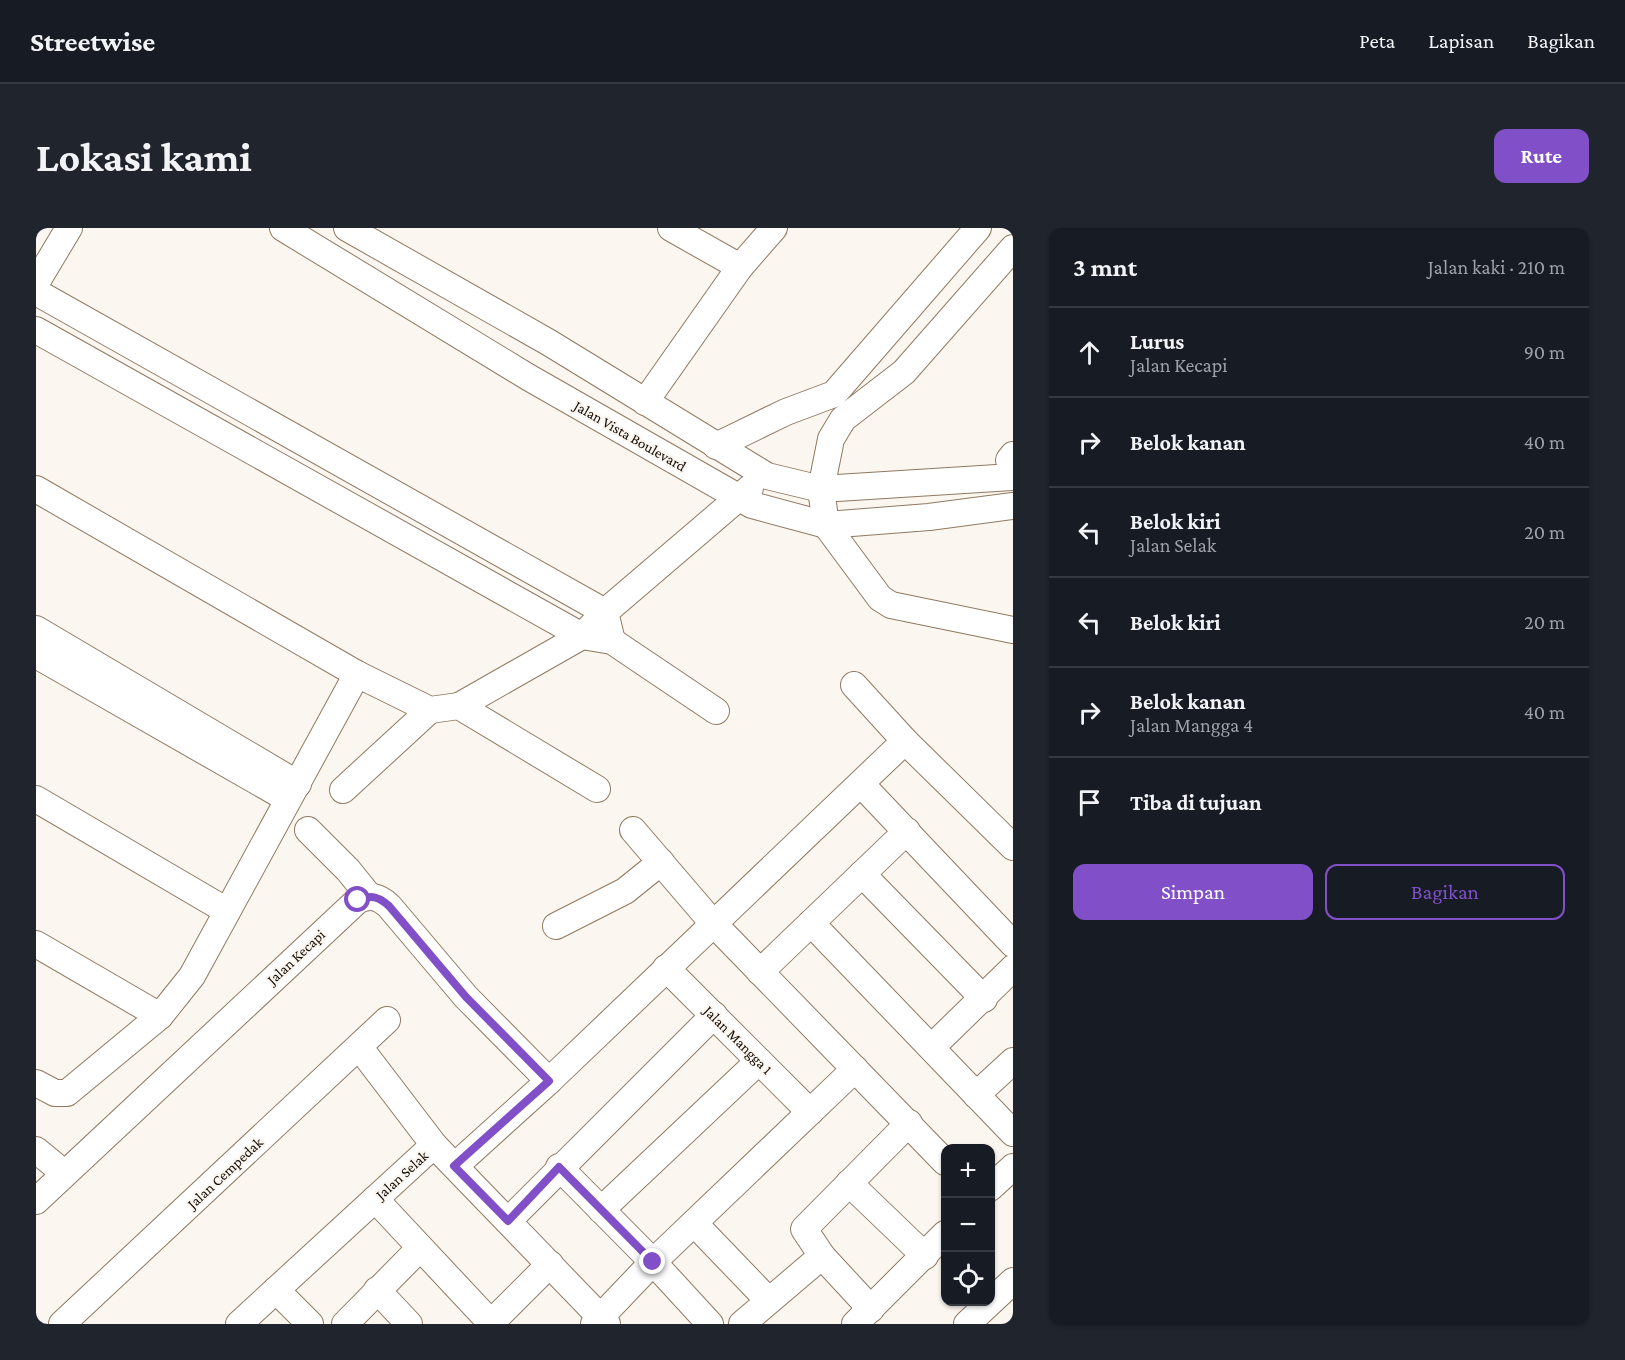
<!DOCTYPE html>
<html lang="id">
<meta charset="utf-8">
<style>
body{margin:0;font-family:"Crimson Pro",serif;background:#20242c;color:#f1f3f6}
.controls{position:absolute;right:18px;bottom:18px;display:grid;overflow:hidden;border-radius:12px;box-shadow:0 2px 4px #0004}
.controls button{width:54px;height:54px;display:grid;place-items:center;padding:0;border:0;border-bottom:2px solid #363941;background:#171b24;color:#f1f3f6;font:30px sans-serif}
.stop{position:absolute;width:18px;height:18px;margin:-14px;border:4px solid #8150c9;border-radius:50%;background:#fff}
.stop.end{background:#8150c9;border-color:#fff;box-shadow:0 2px 6px #0008}
.list{margin:0;padding:0;list-style:none}
h2{display:flex;justify-content:space-between;align-items:center;height:78px;margin:0;padding:0 24px;font-size:26px}
h2 small{font-size:20px;font-weight:400;color:#9ea1a6}
.list li{display:grid;grid-template-columns:39px 1fr auto;gap:18px;align-items:center;box-sizing:border-box;height:90px;padding:0 24px;border-top:2px solid #363941}
.list b{display:block;font-size:22px;white-space:nowrap}
.list p{margin:0;font-size:20px;white-space:nowrap;color:#9ea1a6}
.list em{font-size:20px;font-style:normal;color:#9ea1a6}
.actions{display:flex;gap:12px;padding:18px 24px}
.actions a{flex:1;padding:14px 0;border:2px solid #8150c9;border-radius:12px;text-align:center;font-size:21px;color:#8150c9}
.actions .main{background:#8150c9;color:#fff}
.icon{flex:none;width:33px;height:33px;fill:none;stroke:currentColor;stroke-width:2;stroke-linecap:round;stroke-linejoin:round}
.map{position:relative;flex:none;width:977px;height:1096px;overflow:hidden;border-radius:12px}
header{display:flex;align-items:center;gap:36px;box-sizing:border-box;height:84px;padding:0 30px;background:#171b24;border-bottom:2px solid #363941}
header strong{font-size:28px}
nav{display:flex;gap:33px;margin-inline-start:auto;font-size:21px}
.intro{display:flex;align-items:center;justify-content:space-between;box-sizing:border-box;height:144px;padding:0 36px}
h1{margin:0;font-size:42px}
.button{padding:15px 27px;border-radius:12px;background:#8150c9;color:#fff;font-size:21px;font-weight:700}
main{display:flex;gap:36px;padding:0 36px}
aside{flex:1;background:#171b24;border-radius:12px;box-shadow:0 2px 4px #0004}
.map>svg:first-child{display:block}
.lines{fill:none;stroke-linecap:round;stroke-linejoin:round}
.minor-casing{stroke:#907960;stroke-width:28}
.minor{stroke:#fff;stroke-width:26}
.route{stroke:#8150c9;stroke-width:8}
.labels{text-anchor:middle;stroke-width:4.5;stroke-linejoin:round;paint-order:stroke}
.street-label{font-size:15px;fill:#140c04;stroke:#fcf6f1}
</style>
<header>
<strong>Streetwise</strong>
<nav><a>Peta</a><a>Lapisan</a><a>Bagikan</a></nav>
</header>
<div class="intro"><h1>Lokasi kami</h1><a class="button">Rute</a></div>
<main>
<div class="map">
<svg width="977" height="1096" viewBox="0 0 977 1096">
<rect width="100%" height="100%" fill="#fcf6f1"/>
<g class="lines">
<g class="minor-casing">
<g id="minor">
<polyline points="247,0 492,149 716,277 790,297 893,289 977,278"/>
<polyline points="311,0 512,114 731,248 785,261 977,249"/>
<polyline points="635,0 704,39 738,0"/>
<polyline points="977,20 868,144 807,191 795,211 785,261 790,297 844,370 855,377 977,402"/>
<polyline points="0,55 33,0"/>
<polyline points="0,64 569,384 576,413"/>
<polyline points="0,102 546,408 576,413 680,483"/>
<polyline points="609,174 704,39"/>
<polyline points="680,218 750,184 798,166 942,0"/>
<polyline points="973,232 977,227"/>
<polyline points="0,261 321,446 394,482 423,478 561,561"/>
<polyline points="0,401 262,556"/>
<polyline points="0,427 252,571"/>
<polyline points="818,457 869,513 977,619"/>
<polyline points="423,478 546,408 569,384 714,260"/>
<polyline points="825,556 977,716"/>
<polyline points="307,562 394,482"/>
<polyline points="0,571 191,683"/>
<polyline points="272,602 312,642 333,668"/>
<polyline points="597,602 676,694 909,934"/>
<polyline points="826,646 948,771"/>
<polyline points="775,695 977,905"/>
<polyline points="520,698 589,663 625,634"/>
<polyline points="0,716 124,788"/>
<polyline points="630,740 774,884"/>
<polyline points="724,744 871,603"/>
<polyline points="896,819 977,740"/>
<polyline points="324,820 398,917"/>
<polyline points="0,855 19,865 31,865 124,788 156,748 321,446"/>
<polyline points="940,867 977,833"/>
<polyline points="0,922 28,945"/>
<polyline points="419,938 513,853 869,513"/>
<polyline points="523,939 617,1034 674,1096"/>
<polyline points="813,955 889,1028"/>
<polyline points="954,960 977,939"/>
<polyline points="339,971 455,1095"/>
<path d="M0,973l322,-301c13,-5 20,-4 31,6l77,91 83,84"/>
<polyline points="565,982 723,833"/>
<polyline points="472,993 678,787"/>
<polyline points="658,995 732,1072"/>
<polyline points="240,1062 274,1096"/>
<polyline points="341,1062 373,1096"/>
<polyline points="835,1081 786,1028 768,1001 873,895"/>
<polyline points="26,1096 351,792"/>
<polyline points="203,1096 398,917 571,1096"/>
<polyline points="309,1096 384,1020"/>
<polyline points="454,1096 514,1036"/>
<polyline points="558,1096 617,1034 819,841"/>
<polyline points="706,1096 786,1028"/>
<polyline points="819,1096 909,1006"/>
<polyline points="931,1096 977,1053"/>
</g>
</g>
<use href="#minor" class="minor"/>
</g>
<g class="lines">
<path class="route" d="M322,672c13,-5 20,-4 31,6l77,91 83,84 -95,85 54,55 51,-54 94,95"/>
</g>
<g class="labels">
<g class="street-label">
<text transform="translate(594 208) rotate(30)" y="5">Jalan Vista Boulevard</text>
<text transform="translate(260 729) rotate(-43)" y="5">Jalan Kecapi</text>
<text transform="translate(702 812) rotate(45)" y="5">Jalan Mangga 1</text>
<text transform="translate(189 945) rotate(-43)" y="5">Jalan Cempedak</text>
<text transform="translate(366 947) rotate(-42)" y="5">Jalan Selak</text>
</g>
</g>
</svg>
<div class="controls">
<button>+</button>
<button>−</button>
<button><svg class="icon" aria-label="locate" viewBox="0 0 24 24"><circle cx="12" cy="12" r="6"/><path d="M12 2v4M12 18v4M2 12h4M18 12h4"/></svg></button>
</div>
<div class="stop" style="left:322px;top:672px"></div>
<div class="stop end" style="left:617px;top:1034px"></div>
</div>
<aside>
<h2>3 mnt<small>Jalan kaki · 210 m</small></h2>
<ul class="list">
<li><svg class="icon" aria-label="ahead" viewBox="0 0 24 24"><path d="M12 20V5M6 11l6-6 6 6"/></svg><div><b>Lurus</b><p>Jalan Kecapi</p></div><em>90 m</em></li>
<li><svg class="icon" aria-label="right" viewBox="0 0 24 24"><path d="M7 20v-9h11M14 6l5 5-5 5"/></svg><div><b>Belok kanan</b></div><em>40 m</em></li>
<li><svg class="icon" aria-label="left" viewBox="0 0 24 24"><path d="M17 20v-9H6M10 6l-5 5 5 5"/></svg><div><b>Belok kiri</b><p>Jalan Selak</p></div><em>20 m</em></li>
<li><svg class="icon" aria-label="left" viewBox="0 0 24 24"><path d="M17 20v-9H6M10 6l-5 5 5 5"/></svg><div><b>Belok kiri</b></div><em>20 m</em></li>
<li><svg class="icon" aria-label="right" viewBox="0 0 24 24"><path d="M7 20v-9h11M14 6l5 5-5 5"/></svg><div><b>Belok kanan</b><p>Jalan Mangga 4</p></div><em>40 m</em></li>
<li><svg class="icon" aria-label="arrive" viewBox="0 0 24 24"><path d="M6 21V4h12l-3 4 3 4H6"/></svg><div><b>Tiba di tujuan</b></div></li>
</ul>
<div class="actions"><a class="main">Simpan</a><a>Bagikan</a></div>
</aside>
</main>
